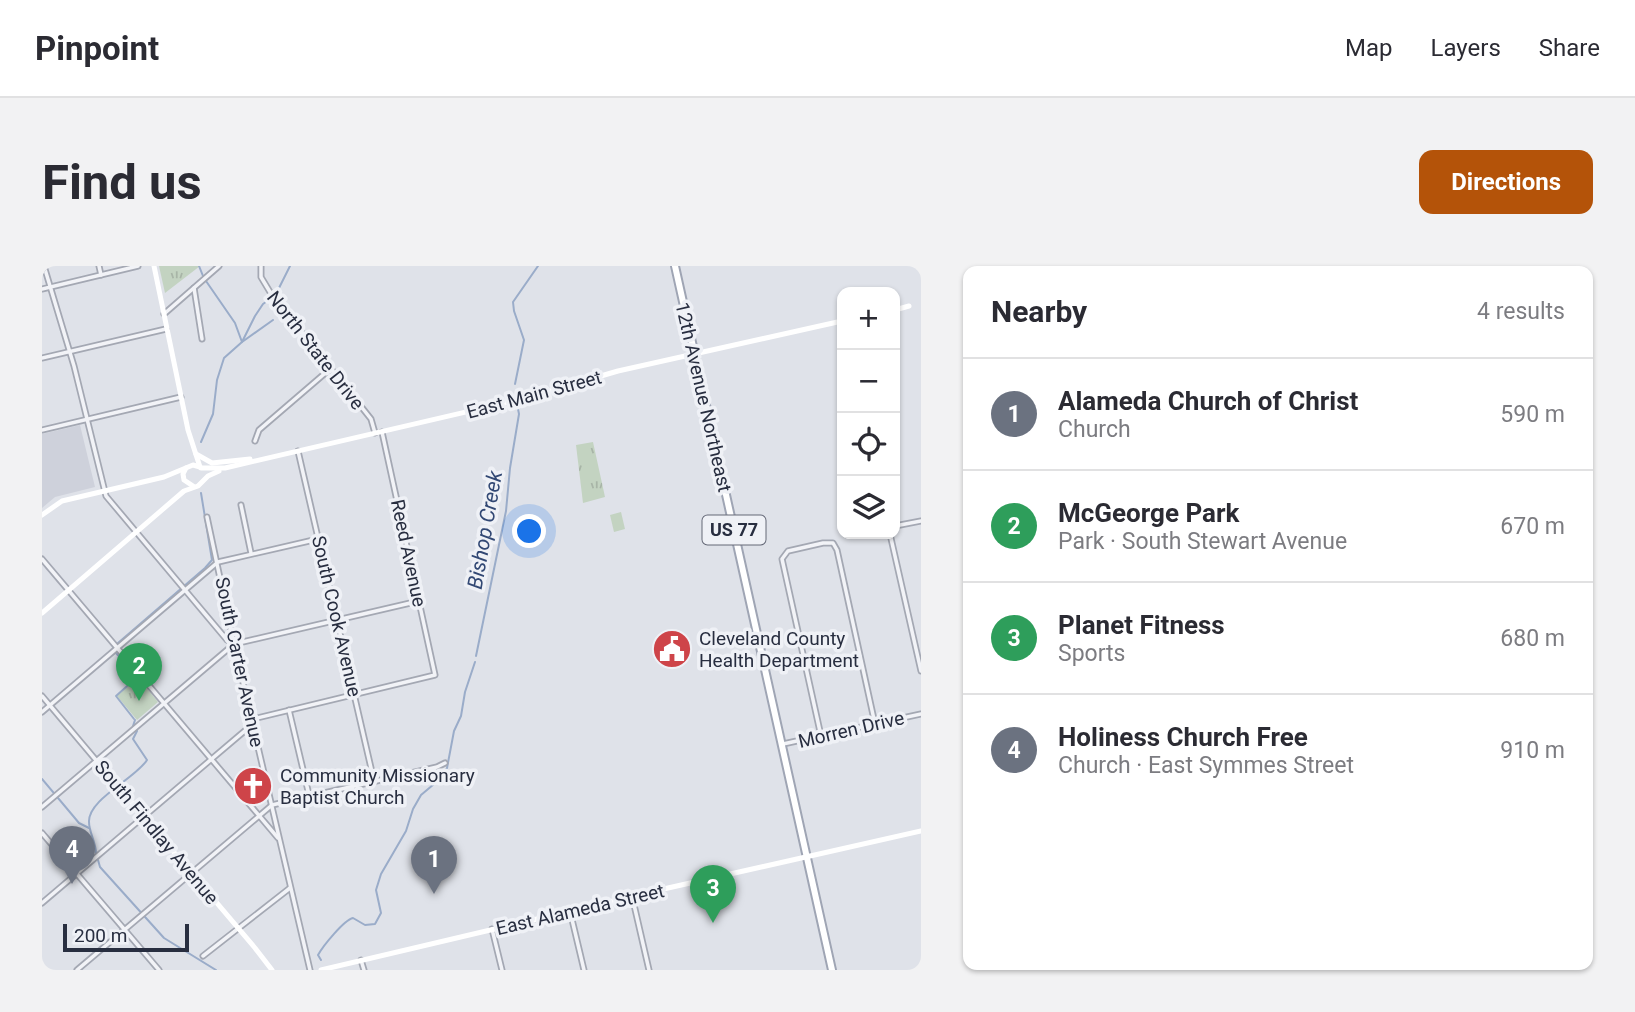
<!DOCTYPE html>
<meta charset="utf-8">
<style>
body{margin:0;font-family:Roboto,sans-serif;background:#f2f2f3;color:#2b2b33}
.controls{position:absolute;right:21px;top:21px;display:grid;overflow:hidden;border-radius:14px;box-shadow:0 2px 5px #0004}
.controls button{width:63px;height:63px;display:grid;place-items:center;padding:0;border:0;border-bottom:2px solid #e1e1e2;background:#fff;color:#2b2b33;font:35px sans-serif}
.scale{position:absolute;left:21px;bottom:18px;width:126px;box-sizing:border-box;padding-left:7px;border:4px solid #282e40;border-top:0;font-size:19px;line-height:24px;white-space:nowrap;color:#282e40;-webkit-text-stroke:5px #eff1f6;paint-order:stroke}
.you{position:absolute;left:488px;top:266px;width:24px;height:24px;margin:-18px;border:5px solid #fff;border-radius:50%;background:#1a73e8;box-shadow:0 0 0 10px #1a73e833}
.badge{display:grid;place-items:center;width:46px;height:46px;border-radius:50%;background:#b45309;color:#fff;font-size:23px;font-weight:700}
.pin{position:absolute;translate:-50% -58px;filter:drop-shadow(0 2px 4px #0008)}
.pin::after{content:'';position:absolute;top:37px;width:24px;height:21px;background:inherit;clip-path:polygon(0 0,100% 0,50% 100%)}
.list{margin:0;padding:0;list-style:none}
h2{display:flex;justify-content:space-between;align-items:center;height:91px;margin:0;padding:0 28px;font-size:30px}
h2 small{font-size:23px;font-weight:400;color:#7c7c81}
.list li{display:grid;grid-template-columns:46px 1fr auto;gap:21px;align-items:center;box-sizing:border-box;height:112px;padding:0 28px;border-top:2px solid #e1e1e2}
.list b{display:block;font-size:26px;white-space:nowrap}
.list p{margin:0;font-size:23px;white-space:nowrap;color:#7c7c81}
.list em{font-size:23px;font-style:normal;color:#7c7c81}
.icon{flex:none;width:38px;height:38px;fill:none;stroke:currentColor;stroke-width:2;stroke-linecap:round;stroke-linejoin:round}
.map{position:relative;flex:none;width:879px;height:704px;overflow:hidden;border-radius:14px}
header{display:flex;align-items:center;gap:42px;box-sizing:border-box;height:98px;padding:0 35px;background:#fff;border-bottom:2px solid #e1e1e2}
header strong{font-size:33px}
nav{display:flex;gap:38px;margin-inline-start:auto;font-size:24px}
.intro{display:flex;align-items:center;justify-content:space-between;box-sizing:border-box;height:168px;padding:0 42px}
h1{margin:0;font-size:49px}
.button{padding:18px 32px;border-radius:14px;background:#b45309;color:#fff;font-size:24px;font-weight:700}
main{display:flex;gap:42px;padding:0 42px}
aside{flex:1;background:#fff;border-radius:14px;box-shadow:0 2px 5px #0004}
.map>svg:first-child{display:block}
.built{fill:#ced1db}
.green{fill:#c3d3c1}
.park{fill:url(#park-tufts)}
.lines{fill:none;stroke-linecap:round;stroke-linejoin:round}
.stream{stroke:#9aacc9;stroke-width:2}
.street-casing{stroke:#a4a8b3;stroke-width:7}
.primary-casing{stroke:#9fa5b4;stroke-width:10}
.street{stroke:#f2f3f7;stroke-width:3.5}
.secondary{stroke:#fff;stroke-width:5}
.primary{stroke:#fff;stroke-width:6}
.labels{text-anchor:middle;stroke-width:7;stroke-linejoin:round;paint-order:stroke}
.shield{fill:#eff1f6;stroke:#646877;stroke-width:2}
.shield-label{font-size:18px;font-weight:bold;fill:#282e40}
.street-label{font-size:19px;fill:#282e40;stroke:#eff1f6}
.poi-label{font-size:19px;fill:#282e40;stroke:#eff1f6;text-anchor:start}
.water-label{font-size:21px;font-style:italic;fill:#324874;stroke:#eff1f6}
</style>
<header>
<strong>Pinpoint</strong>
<nav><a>Map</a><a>Layers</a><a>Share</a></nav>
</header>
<div class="intro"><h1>Find us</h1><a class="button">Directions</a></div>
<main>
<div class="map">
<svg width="879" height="704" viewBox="0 0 879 704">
<defs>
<pattern id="park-tufts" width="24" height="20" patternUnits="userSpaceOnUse" patternTransform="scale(1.75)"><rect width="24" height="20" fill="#c3d3c1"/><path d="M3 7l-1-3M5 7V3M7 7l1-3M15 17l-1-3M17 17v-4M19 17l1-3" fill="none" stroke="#a8b5a7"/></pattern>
</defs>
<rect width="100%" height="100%" fill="#dfe2e9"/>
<polygon class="built" points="38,159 53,221 13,231 0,242 0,168"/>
<polygon class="green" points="579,246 583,263 572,266 568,249"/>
<g class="park">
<polygon points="117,0 158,0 123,27"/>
<polygon points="551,176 563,231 541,237 534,179"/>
<polygon points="94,413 99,415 116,436 95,454 75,430"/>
</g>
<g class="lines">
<g class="stream">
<polyline points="157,0 161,10"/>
<polyline points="164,15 193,57 200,76 231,54"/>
<polyline points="234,28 248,0"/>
<polyline points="473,118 482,74 472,45 471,36 496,0"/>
<polyline points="159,176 171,148 175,114 182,92 200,76 213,50 221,38 228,33"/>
<polyline points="76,377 163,302 170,294 159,227"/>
<polyline points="74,387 94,410 93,413 74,430 92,453"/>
<polyline points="434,390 464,245 468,202 477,148 476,143"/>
<polyline points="91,460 93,454"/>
<polyline points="0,513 37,557 47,562"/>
<path d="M54,587c0,-10 -7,-21 -7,-31 -1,-23 46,-43 58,-62l-14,-21 4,-8"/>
<polyline points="56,594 58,601 122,672 174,704"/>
<path d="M279,694l-3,-5c5,-9 26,-35 35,-37l12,7 10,-1 6,-11 -5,-23 5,-16 25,-43 7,-22 8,-14 19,-16 7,-11 7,-37 7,-15 4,-24 10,-30"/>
</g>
<g class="street-casing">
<g id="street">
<polyline points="2,0 32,100 64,230 185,374 192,378"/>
<polyline points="57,0 59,9"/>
<polyline points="219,0 219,11 228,26 329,153 333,167"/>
<polyline points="152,22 160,73"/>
<polyline points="0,23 96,0"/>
<polyline points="122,48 177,0"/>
<polyline points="0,92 124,63"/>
<polyline points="0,164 139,131"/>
<polyline points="213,175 217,164 288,103"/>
<polyline points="256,185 332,515"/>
<polyline points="199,239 209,287"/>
<polyline points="165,251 192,378 268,704"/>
<polyline points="853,260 879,255"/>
<polyline points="848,268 879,405"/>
<polyline points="0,293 236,572"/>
<polyline points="0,430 80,525"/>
<polyline points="247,444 267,529"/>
<polyline points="0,446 176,296 276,273"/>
<polyline points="211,453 393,409 340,166"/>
<polyline points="779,470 740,293 746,285 781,277 791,277 795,284 833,458"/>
<polyline points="741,478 879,448"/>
<polyline points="0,541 192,378 377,335"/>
<polyline points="0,567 117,704"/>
<polyline points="590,630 607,704"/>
<polyline points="0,637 212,457"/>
<polyline points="528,645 542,704"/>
<polyline points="450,663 460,704"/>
<polyline points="161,690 248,622"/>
<polyline points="319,694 322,704"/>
<polyline points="35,704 230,539 395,501 403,497"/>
</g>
</g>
<g class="primary-casing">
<polyline id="primary" points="633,0 790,704"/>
</g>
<use href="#street" class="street"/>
<g class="secondary">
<polyline points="112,0 146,164 158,201"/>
<polyline points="853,44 867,40"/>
<polyline points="154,188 170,197 208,193"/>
<polyline points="144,202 141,208 142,214 151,220"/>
<polyline points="159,202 183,202 480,133 576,105 800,55"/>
<polyline points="0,249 20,235 122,211 151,199 158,201"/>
<polyline points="0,347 142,225 156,220 166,210 177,205"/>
<polyline points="80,525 213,682 230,704"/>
<polyline points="0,702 2,704"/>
<polyline points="279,704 626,622 879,565"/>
</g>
<use href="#primary" class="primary"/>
</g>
<defs>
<g id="civic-disc" transform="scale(2.0125)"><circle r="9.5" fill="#ce4449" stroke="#eff1f6"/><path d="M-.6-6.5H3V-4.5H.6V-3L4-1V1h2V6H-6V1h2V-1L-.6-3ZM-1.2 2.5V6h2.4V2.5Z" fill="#fff"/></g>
<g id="church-disc" transform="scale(2.0125)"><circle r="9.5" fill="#ce4449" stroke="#eff1f6"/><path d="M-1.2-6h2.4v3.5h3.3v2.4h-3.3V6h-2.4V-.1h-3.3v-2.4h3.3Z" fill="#fff"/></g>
</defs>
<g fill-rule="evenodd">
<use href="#civic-disc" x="630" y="383"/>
<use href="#church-disc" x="211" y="520"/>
</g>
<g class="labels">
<rect class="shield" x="660.5" y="249.5" width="63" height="29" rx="5"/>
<g class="shield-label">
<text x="692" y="270">US 77</text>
</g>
<g class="street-label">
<text transform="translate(274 84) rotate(52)" y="7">North State Drive</text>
<text transform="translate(492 128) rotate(-15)" y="7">East Main Street</text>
<text transform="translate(662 131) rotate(77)" y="7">12th Avenue Northeast</text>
<text transform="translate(367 287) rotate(78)" y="7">Reed Avenue</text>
<text transform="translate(295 350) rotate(77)" y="7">South Cook Avenue</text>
<text transform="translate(198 396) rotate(78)" y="7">South Carter Avenue</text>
<text transform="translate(809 463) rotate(-13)" y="7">Morren Drive</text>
<text transform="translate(115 566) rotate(50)" y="7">South Findlay Avenue</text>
<text transform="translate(538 643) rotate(-13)" y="7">East Alameda Street</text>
</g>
<g class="poi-label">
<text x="657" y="379">Cleveland County<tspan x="657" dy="22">Health Department</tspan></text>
<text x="238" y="516">Community Missionary<tspan x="238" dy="22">Baptist Church</tspan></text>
</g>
<g class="water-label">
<text transform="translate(443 264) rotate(-80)" y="7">Bishop Creek</text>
</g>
</g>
</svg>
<div class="controls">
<button>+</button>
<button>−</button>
<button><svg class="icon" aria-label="locate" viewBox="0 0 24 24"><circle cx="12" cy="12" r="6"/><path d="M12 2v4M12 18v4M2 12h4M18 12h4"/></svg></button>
<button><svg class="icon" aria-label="layers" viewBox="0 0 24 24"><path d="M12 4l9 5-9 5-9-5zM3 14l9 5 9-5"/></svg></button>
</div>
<div class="scale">200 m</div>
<div class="you"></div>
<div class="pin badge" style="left:392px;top:628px;background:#6b7280">1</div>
<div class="pin badge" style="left:97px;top:435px;background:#2e9e5b">2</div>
<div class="pin badge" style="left:671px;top:657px;background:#2e9e5b">3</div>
<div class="pin badge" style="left:30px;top:618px;background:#6b7280">4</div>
</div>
<aside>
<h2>Nearby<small>4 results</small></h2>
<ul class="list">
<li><span class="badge" style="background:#6b7280">1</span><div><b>Alameda Church of Christ</b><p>Church</p></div><em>590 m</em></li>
<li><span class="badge" style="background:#2e9e5b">2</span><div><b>McGeorge Park</b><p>Park · South Stewart Avenue</p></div><em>670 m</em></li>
<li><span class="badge" style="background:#2e9e5b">3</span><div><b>Planet Fitness</b><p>Sports</p></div><em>680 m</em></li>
<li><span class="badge" style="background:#6b7280">4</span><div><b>Holiness Church Free</b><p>Church · East Symmes Street</p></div><em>910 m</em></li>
</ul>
</aside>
</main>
